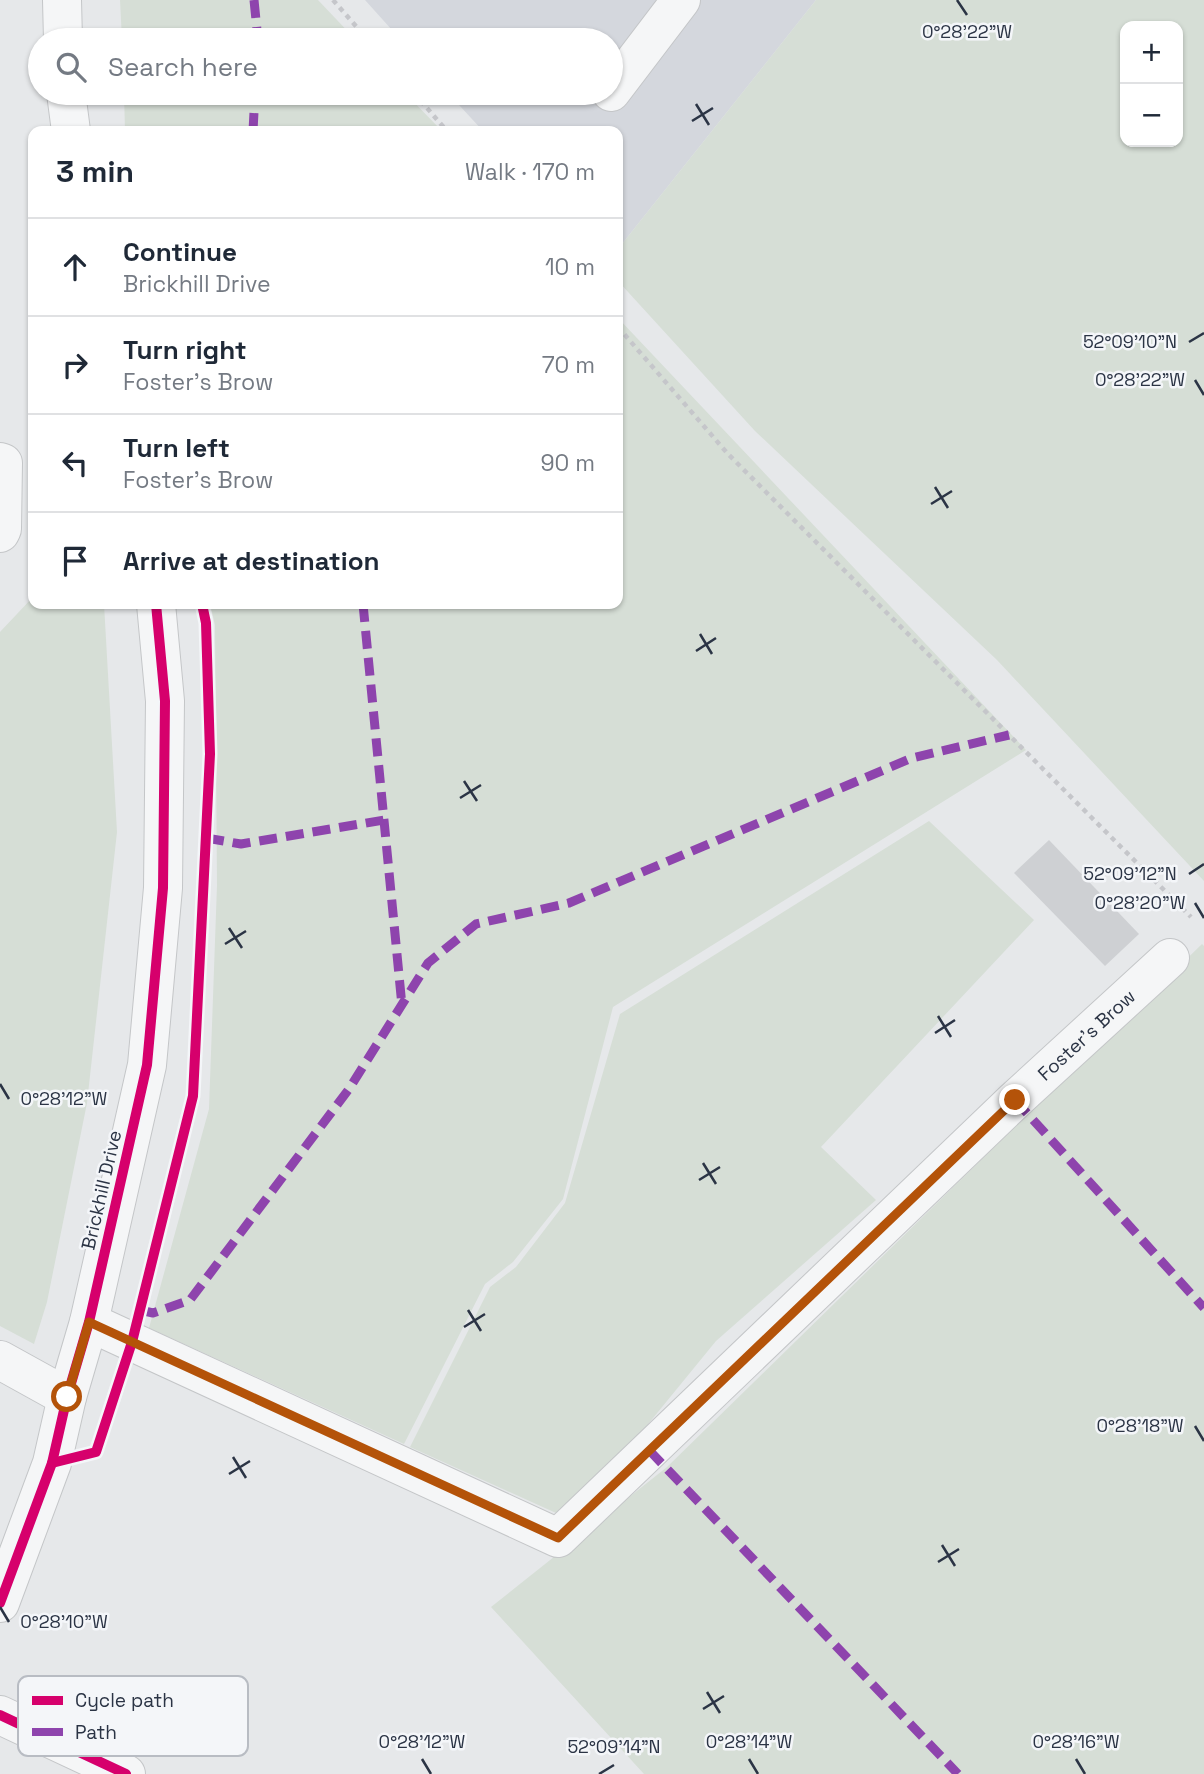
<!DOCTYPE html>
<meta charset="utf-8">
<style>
body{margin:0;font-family:"Space Grotesk",sans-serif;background:#f6f6f7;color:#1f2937}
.controls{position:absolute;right:21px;top:21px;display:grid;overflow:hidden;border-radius:14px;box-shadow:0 2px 5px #0004}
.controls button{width:63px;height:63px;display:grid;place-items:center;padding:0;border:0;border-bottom:2px solid #e0e1e3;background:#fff;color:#1f2937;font:35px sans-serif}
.stop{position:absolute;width:21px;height:21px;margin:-16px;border:5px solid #b45309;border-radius:50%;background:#fff}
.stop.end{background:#b45309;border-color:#fff;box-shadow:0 2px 7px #0008}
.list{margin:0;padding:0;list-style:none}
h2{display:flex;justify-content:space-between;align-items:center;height:91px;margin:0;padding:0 28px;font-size:30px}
h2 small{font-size:23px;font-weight:400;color:#747a83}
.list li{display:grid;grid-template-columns:46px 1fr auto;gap:21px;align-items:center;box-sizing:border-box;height:98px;padding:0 28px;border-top:2px solid #e0e1e3}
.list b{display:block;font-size:26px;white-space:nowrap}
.list p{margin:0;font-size:23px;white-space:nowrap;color:#747a83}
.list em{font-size:23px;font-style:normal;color:#747a83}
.icon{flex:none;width:38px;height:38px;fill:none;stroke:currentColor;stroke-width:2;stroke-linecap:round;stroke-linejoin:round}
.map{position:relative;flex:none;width:1204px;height:1774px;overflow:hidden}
.search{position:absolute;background:#fff;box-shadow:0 2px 5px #0004;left:28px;top:28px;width:595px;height:77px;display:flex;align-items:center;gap:18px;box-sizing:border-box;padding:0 24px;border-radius:38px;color:#747a83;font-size:26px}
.panel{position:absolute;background:#fff;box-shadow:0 2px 5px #0004;left:28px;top:126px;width:595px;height:483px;border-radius:14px}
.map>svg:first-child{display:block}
.built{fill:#d4d7dd}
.green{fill:#d6ded6;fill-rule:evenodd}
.building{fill:#ced0d3}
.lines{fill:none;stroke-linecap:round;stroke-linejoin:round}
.minor-casing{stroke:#c4c6c8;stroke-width:40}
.path{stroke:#c5c6ca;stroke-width:4.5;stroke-dasharray:5 5;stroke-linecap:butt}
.minor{stroke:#f5f6f7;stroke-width:38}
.quiet{stroke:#8e44ad;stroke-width:9;stroke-dasharray:18 9;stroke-linecap:butt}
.cycleway-casing{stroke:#f4f6f9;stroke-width:15}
.cycleway{stroke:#d6006c;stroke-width:10}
.route{stroke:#b45309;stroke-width:9}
.ticks{fill:none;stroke:#2b3445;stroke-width:2.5}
.labels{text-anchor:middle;stroke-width:5;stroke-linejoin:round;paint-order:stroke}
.street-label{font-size:19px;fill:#2b3445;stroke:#f4f6f9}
.key{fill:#f4f6f9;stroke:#b8bcc3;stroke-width:2}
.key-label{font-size:19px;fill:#2b3445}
.ticks-label{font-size:18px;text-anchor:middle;fill:#2b3445;stroke:#f4f6f9;stroke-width:5;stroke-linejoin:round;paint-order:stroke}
</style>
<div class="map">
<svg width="1204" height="1774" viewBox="0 0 1204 1774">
<rect width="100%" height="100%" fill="#e6e8ea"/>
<polygon class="built" points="365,0 816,0 618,249 618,131 483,131 448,93 611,93 611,40 401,40"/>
<g class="green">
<polygon points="120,0 318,0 356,40 122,40"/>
<path d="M816,0h388v881l-207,-221 -242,-229 -137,-150v-32zM1125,26h53v116h-53z"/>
<polygon points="124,93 405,93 442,131 125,131"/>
<polygon points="618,318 1026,750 613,1007 563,1199 513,1262 485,1284 404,1444 149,1328 209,1109 217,885 215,625 210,604 618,604"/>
<polygon points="33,597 33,604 104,604 117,832 87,1103 47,1302 34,1344 0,1326 0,632"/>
<polygon points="929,821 1034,920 821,1147 876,1200 716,1341 640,1434 556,1513 410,1447 490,1287 516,1267 565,1203 620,1014"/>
<polygon points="1202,944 1204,946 1204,1774 644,1774 491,1607 667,1467"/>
</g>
<polygon class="building" points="1049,840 1139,934 1105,966 1014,873"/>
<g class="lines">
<g class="minor-casing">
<g id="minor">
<polyline points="62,0 63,40"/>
<polyline points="611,92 681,0"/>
<polyline points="66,93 71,131"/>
<polyline points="0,462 3,463 2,529 0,533"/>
<path id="s1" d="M89,1322l469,216 457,-438 155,-142"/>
<polyline points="0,1360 67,1397"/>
<polyline points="0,1603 52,1463 67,1397 89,1322 147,1065 163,888 165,701 156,604"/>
<polyline points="0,1715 126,1774"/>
</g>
</g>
<g class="path">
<polyline points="333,0 368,40"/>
<polyline points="414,93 447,131"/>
<polyline points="618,327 728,454 1191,917"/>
</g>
<use href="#minor" class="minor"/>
<g class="quiet">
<polyline points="254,0 258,40"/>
<polyline points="253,131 255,93"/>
<polyline points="363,604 402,1006"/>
<polyline points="206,838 241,844 384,820"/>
<polyline points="1015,1100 1204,1308"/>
<polyline points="140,1310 153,1313 190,1300 349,1089 428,963 476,924 569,903 912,758 1009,735"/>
<polyline points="649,1450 958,1774"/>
</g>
<g class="cycleway-casing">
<g id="cycleway">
<polyline points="52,1463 96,1452 132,1342 193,1096 210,754 206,623 202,604"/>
<polyline points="0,1603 52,1463 67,1397 89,1322 147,1065 163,888 165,701 156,604"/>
<polyline points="0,1715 126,1774"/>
</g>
</g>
<use href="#cycleway" class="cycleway"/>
</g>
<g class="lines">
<polyline class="route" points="67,1397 89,1322 558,1538 1015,1100"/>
</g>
<path class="ticks" d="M957,0l10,15M696,104l13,21M692,121l21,-13M1189,342l15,-9M1195,380l9,15M935,487l13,21M931,504l21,-13M700,634l12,20M696,651l20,-13M464,781l13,20M460,798l21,-13M1189,874l15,-10M1195,903l9,15M229,928l13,20M225,944l21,-13M938,1016l13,21M935,1033l20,-13M0,1084l9,15M703,1163l13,21M699,1180l21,-13M468,1310l13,21M464,1327l21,-13M1195,1426l9,15M233,1457l13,21M229,1474l21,-13M942,1545l13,21M938,1562l21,-13M0,1607l9,15M707,1692l13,21M703,1709l21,-13M422,1759l9,15M749,1759l9,15M1076,1759l9,15M599,1774l15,-9"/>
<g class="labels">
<g class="street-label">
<text dy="7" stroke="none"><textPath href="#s1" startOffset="1246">Foster's Brow</textPath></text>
<text transform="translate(101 1190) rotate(-77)" y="7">Brickhill Drive</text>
</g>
</g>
<rect x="18" y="1676" width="230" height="80" rx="10" class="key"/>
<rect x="32" y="1696" width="31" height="9" fill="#d6006c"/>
<rect x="32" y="1728" width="31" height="8" fill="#8e44ad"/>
<g class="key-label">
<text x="75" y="1707">Cycle path</text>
<text x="75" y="1739">Path</text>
</g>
<g class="ticks-label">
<text x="967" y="38">0°28'22"W</text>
<text x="1130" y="348">52°09'10"N</text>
<text x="1140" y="386">0°28'22"W</text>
<text x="1130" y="880">52°09'12"N</text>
<text x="1140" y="909">0°28'20"W</text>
<text x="64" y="1105">0°28'12"W</text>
<text x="1140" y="1432">0°28'18"W</text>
<text x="64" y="1628">0°28'10"W</text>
<text x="422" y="1748">0°28'12"W</text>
<text x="749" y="1748">0°28'14"W</text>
<text x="1076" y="1748">0°28'16"W</text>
<text x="614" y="1753">52°09'14"N</text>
</g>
</svg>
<div class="controls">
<button>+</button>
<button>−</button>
</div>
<div class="stop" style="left:67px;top:1397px"></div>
<div class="stop end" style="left:1015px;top:1100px"></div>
<div class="search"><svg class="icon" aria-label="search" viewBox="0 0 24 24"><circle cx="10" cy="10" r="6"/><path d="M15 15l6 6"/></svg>Search here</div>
<section class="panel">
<h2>3 min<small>Walk · 170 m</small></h2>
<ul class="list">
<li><svg class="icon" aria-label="ahead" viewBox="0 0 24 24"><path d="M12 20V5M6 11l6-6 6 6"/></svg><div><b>Continue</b><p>Brickhill Drive</p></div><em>10 m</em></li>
<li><svg class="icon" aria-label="right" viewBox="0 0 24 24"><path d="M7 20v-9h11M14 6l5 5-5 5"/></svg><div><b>Turn right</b><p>Foster's Brow</p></div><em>70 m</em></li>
<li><svg class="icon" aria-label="left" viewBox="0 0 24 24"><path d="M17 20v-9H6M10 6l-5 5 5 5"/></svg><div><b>Turn left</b><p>Foster's Brow</p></div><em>90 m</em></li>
<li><svg class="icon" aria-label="arrive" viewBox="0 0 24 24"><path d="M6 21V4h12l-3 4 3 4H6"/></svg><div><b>Arrive at destination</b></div></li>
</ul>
</section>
</div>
